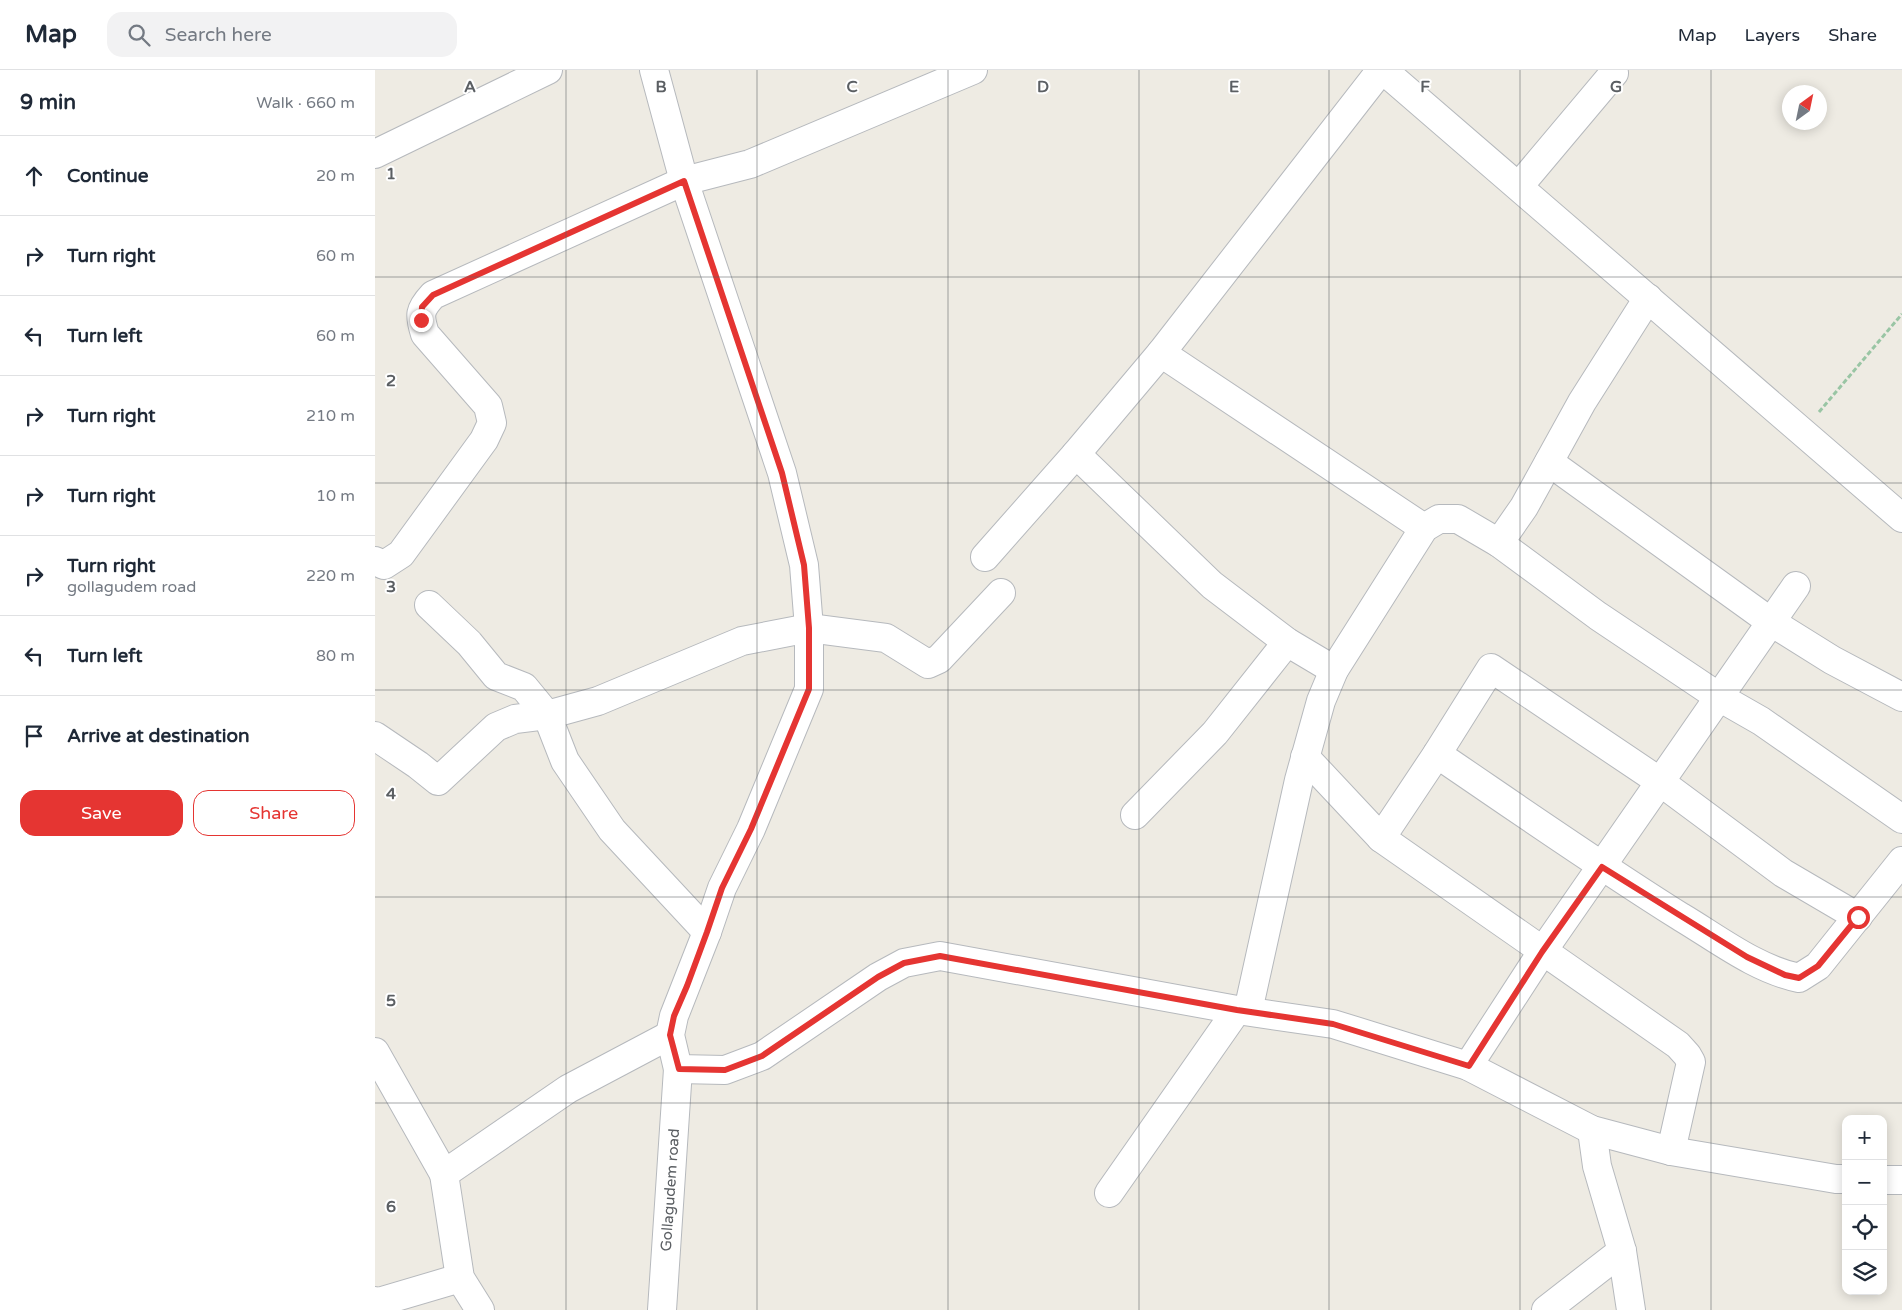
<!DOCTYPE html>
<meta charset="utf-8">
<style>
body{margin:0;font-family:"Varela Round",sans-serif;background:#f2f2f3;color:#1f2937}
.controls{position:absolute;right:15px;bottom:15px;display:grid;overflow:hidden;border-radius:10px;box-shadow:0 2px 12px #0003}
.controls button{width:45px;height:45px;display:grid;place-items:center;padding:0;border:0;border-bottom:1px solid #e0e1e3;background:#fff;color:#1f2937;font:25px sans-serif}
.compass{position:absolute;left:1407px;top:15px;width:45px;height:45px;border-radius:50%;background:#fff;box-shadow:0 2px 12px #0003;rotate:33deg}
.stop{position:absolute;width:15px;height:15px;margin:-11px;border:4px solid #e53532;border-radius:50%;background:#fff}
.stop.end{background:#e53532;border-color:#fff;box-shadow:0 1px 5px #0008}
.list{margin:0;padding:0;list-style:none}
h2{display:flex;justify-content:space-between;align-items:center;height:65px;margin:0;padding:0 20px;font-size:21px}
h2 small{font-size:16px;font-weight:400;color:#747a83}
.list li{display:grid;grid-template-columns:32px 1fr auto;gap:15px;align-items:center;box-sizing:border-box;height:80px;padding:0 20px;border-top:1px solid #e0e1e3}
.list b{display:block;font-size:19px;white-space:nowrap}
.list p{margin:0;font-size:16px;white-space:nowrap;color:#747a83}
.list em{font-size:16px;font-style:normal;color:#747a83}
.actions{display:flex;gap:10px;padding:15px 20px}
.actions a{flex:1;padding:11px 0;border:1px solid #e53532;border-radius:15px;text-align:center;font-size:18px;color:#e53532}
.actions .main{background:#e53532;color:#fff}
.icon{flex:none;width:28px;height:28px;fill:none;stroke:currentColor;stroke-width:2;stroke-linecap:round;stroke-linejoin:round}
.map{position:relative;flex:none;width:1527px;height:1240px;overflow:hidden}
header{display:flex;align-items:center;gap:30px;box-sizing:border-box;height:70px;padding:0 25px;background:#fff;border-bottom:1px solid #e0e1e3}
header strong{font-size:24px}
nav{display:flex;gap:28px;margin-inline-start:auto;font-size:18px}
.search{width:350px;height:45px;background:#f2f2f3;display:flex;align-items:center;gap:12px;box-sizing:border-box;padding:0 18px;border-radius:15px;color:#747a83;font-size:19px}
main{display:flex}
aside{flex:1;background:#fff}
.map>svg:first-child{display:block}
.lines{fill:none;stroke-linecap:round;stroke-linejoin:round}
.minor-casing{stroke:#b6b9bd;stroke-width:30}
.path{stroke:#99c5a4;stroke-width:3;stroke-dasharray:5 2.5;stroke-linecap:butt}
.minor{stroke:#fff;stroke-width:28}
.route{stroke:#e53532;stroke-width:6}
.grid{fill:none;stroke:#5b5f63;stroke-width:1;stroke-opacity:0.55}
.labels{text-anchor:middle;stroke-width:4;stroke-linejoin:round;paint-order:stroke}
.street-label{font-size:15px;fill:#5b5f63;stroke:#fff}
.grid-label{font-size:16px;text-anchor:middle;font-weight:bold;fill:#5b5f63;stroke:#fff;stroke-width:4;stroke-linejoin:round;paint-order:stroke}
</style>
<header>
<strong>Map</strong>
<div class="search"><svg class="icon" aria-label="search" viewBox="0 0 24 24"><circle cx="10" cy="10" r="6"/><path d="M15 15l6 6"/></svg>Search here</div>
<nav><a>Map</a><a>Layers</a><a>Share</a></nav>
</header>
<main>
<aside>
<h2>9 min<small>Walk · 660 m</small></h2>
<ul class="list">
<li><svg class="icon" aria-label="ahead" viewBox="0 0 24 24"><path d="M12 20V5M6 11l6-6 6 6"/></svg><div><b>Continue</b></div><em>20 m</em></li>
<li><svg class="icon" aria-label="right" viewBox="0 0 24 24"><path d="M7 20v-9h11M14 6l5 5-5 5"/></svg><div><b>Turn right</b></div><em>60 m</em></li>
<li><svg class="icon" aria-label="left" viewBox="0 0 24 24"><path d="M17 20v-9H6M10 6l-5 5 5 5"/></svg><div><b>Turn left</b></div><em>60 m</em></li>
<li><svg class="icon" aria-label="right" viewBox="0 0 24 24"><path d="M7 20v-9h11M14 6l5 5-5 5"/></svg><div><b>Turn right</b></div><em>210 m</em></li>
<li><svg class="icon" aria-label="right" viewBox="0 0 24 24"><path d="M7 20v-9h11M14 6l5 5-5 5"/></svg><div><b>Turn right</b></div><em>10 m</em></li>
<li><svg class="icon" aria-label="right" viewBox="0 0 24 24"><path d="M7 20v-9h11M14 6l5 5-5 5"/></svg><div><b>Turn right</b><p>gollagudem road</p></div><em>220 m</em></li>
<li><svg class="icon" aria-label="left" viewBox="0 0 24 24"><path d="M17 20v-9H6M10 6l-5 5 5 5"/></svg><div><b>Turn left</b></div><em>80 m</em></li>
<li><svg class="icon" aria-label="arrive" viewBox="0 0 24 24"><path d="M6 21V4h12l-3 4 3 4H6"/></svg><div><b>Arrive at destination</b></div></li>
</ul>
<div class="actions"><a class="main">Save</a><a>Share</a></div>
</aside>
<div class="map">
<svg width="1527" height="1240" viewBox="0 0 1527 1240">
<rect width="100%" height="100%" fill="#eeebe3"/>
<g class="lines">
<g class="minor-casing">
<g id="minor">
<polyline points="279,0 309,111 407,403 429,495 434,558 434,619 376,759 347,818 332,862 299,946 295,965 303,999 350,1000 387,986 503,907 529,893 565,886 862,940 958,954 1093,996 1217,1060 1296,1081 1461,1109 1471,1109"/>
<polyline points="1008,0 1527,448"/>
<polyline points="0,84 173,0"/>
<polyline points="1144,116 1239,3"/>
<polyline points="786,283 1049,458"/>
<polyline points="701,384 837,515 912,572 959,600"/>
<polyline points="1174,392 1396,552 1457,590 1527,627"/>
<polyline points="1124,473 1149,437 1207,332 1273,228"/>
<polyline points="610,487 701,384 786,283 1006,0"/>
<path d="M0,491l9,4 17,-11 83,-114 8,-17 -4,-17 -63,-72c-6,-19 -6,-24 8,-39l251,-114 66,-17 223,-94"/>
<polyline points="54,535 94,573 121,606 149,617 172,645"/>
<polyline points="0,666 43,695 63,711 121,657 140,649 172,645"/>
<path d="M1062,684c81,55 161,111 244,163 37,22 75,52 118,61l19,-12 84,-105"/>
<polyline points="930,687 1006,768"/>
<polyline points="760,745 840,663 912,572"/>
<polyline points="332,862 237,760 190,691 172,645 223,631 367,571 434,558 511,568 553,594 564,589 626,523"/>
<polyline points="873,941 924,710 946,631 959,600 1049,458 1064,449 1083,449 1124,473 1223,546 1344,627 1386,651 1527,749"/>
<polyline points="0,982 69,1104 193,1019 295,965"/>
<polyline points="1093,996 1167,882 1421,516"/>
<polyline points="1217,1060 1222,1096 1247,1181 1256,1240"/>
<polyline points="1296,1081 1316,992 1312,985 1303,975 1006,768 1062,684 1116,598 1284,711 1408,803 1483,847"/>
<polyline points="69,1104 85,1208 105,1240"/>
<polyline points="1508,1110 1527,1110"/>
<polyline points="734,1123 862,940"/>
<polyline points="0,1231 4,1232 85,1208"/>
<polyline points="287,1240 303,999"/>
<polyline points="1171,1240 1247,1181"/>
</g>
</g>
<polyline class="path" points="1444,342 1527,244"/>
<use href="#minor" class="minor"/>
</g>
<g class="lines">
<polyline class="route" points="46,250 47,237 58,225 309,111 407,403 429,495 434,558 434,619 376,759 347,818 332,862 312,916 299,946 295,965 304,999 350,1000 387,986 503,907 529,893 565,886 862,940 958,954 1094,996 1167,882 1227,797 1372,887 1410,905 1424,908 1443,896 1483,847"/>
</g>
<path class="grid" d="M191,0v1240M382,0v1240M573,0v1240M764,0v1240M954,0v1240M1145,0v1240M1336,0v1240M0,207h1527M0,413h1527M0,620h1527M0,827h1527M0,1033h1527"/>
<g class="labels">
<g class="street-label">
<text transform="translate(295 1120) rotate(-86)" y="5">Gollagudem road</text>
</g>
</g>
<g class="grid-label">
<text x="95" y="22">A</text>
<text x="286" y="22">B</text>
<text x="477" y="22">C</text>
<text x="668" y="22">D</text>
<text x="859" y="22">E</text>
<text x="1050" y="22">F</text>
<text x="1241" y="22">G</text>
<text x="16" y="109">1</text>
<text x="16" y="316">2</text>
<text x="16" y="522">3</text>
<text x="16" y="729">4</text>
<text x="16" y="936">5</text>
<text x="16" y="1142">6</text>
</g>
</svg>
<div class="controls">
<button>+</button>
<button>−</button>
<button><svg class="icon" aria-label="locate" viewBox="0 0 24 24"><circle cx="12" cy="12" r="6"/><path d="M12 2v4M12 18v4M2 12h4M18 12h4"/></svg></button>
<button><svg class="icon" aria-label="layers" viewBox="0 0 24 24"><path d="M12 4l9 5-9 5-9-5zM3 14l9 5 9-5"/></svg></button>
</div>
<svg class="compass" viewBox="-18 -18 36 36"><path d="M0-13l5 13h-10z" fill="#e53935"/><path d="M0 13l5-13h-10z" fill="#747a83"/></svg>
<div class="stop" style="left:1483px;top:847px"></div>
<div class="stop end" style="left:46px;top:250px"></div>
</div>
</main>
